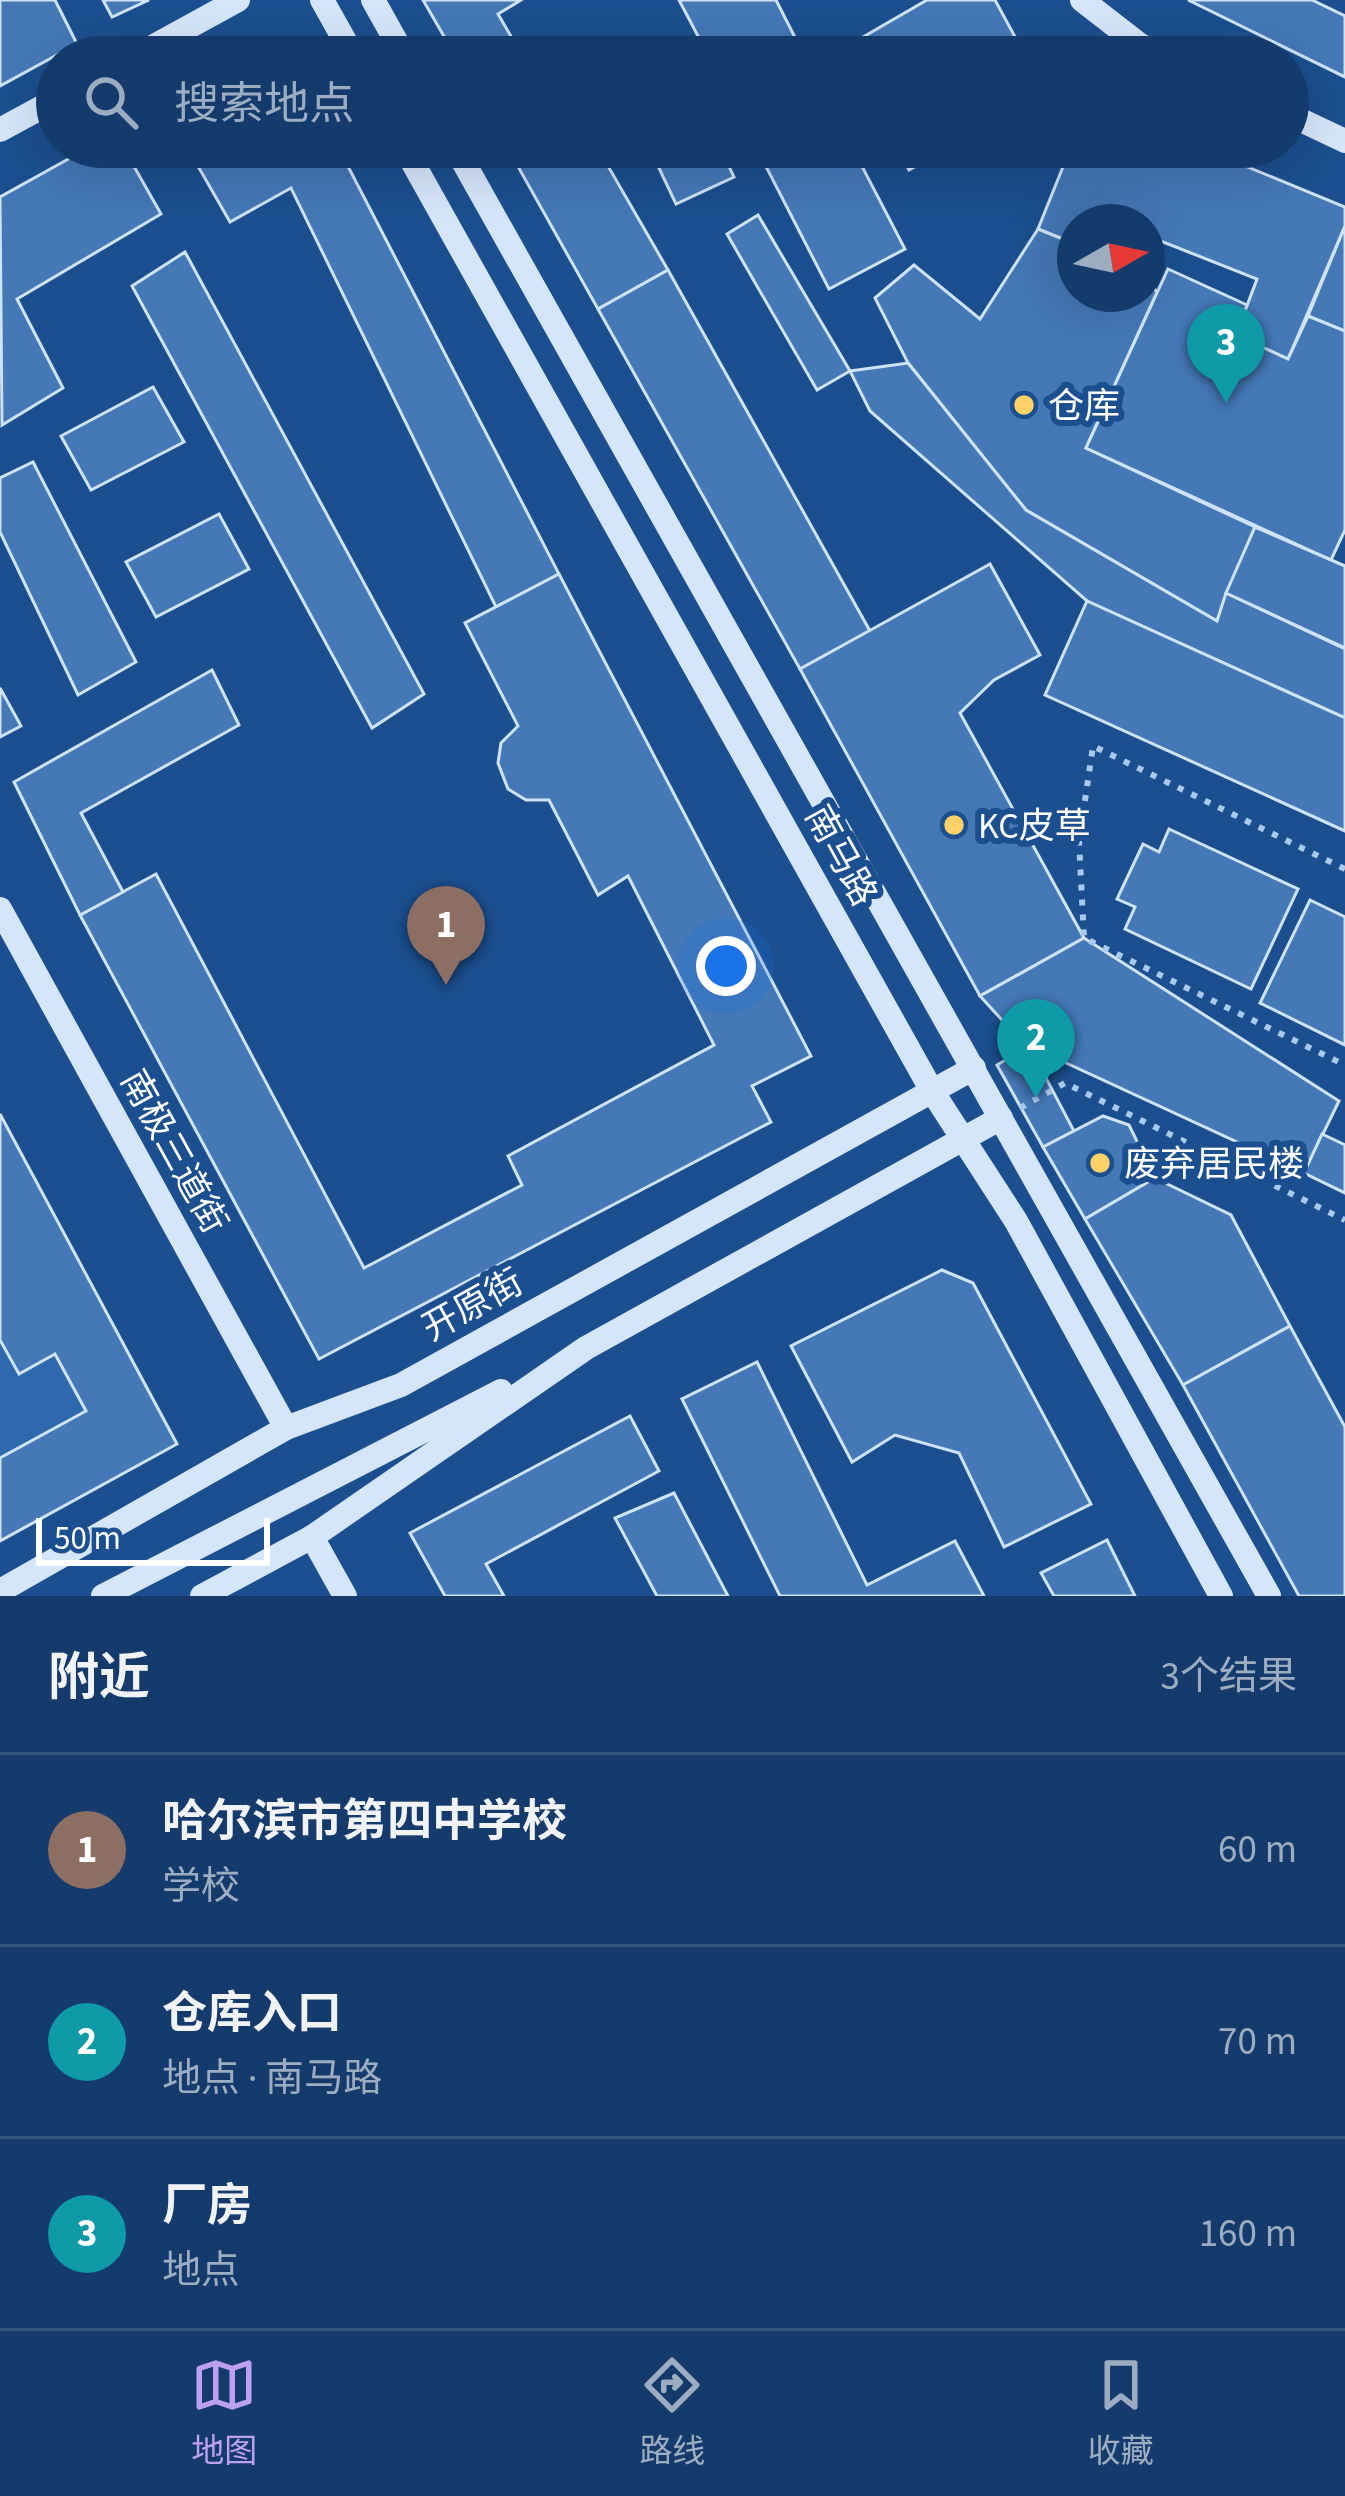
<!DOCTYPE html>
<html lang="zh">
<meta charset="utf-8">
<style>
body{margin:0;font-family:"Source Sans 3","Noto Sans SC",sans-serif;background:#214673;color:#f1f3f6}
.compass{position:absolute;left:1057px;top:204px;width:108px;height:108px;border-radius:50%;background:#143b6b;box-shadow:0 12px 48px #0002;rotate:81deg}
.scale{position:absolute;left:36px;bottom:30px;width:234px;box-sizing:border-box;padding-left:12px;border:6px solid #fff;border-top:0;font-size:33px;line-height:42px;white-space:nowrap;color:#fff;-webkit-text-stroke:9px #1b4f8f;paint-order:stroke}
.you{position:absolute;left:726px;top:966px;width:42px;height:42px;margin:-30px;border:9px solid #fff;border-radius:50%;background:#1a73e8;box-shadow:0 0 0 18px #1a73e833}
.badge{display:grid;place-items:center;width:78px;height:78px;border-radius:50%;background:#bca0f2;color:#fff;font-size:39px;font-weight:700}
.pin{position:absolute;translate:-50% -99px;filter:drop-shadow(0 3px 6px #0008)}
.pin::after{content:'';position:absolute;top:63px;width:42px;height:36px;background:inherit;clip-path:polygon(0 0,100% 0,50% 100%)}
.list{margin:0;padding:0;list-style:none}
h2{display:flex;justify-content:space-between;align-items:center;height:156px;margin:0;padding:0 48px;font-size:51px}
h2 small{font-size:39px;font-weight:400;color:#9dadc1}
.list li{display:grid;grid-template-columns:78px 1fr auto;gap:36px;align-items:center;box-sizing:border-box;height:192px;padding:0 48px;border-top:3px solid #33557e}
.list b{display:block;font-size:45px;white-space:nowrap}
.list p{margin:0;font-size:39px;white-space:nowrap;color:#9dadc1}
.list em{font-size:39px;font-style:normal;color:#9dadc1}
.icon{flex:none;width:66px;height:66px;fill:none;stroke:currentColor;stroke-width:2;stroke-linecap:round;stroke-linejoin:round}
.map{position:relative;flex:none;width:1345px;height:1596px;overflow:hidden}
.search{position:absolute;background:#143b6b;box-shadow:0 12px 48px #0002;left:36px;right:36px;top:36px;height:132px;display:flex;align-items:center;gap:30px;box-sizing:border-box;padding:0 42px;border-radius:66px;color:#9dadc1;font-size:45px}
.sheet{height:732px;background:#143b6b}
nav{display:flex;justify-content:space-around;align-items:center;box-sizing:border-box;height:168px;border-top:3px solid #33557e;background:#143b6b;font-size:33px;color:#9dadc1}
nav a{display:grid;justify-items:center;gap:6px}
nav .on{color:#bca0f2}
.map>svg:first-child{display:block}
.green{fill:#2e69ad}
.building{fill:#4478b7;stroke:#cfe3fa;stroke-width:3}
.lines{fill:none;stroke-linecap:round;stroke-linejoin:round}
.path{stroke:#a9c9ee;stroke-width:6;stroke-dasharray:6 9;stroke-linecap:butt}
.secondary{stroke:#d6e6fa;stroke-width:24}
.poi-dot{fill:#ffd166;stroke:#1b4f8f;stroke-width:4.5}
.labels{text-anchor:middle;stroke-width:12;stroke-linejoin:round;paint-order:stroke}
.poi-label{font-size:36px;fill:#fff;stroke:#1b4f8f;text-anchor:start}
.street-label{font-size:36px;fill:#fff;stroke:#1b4f8f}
</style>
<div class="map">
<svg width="1345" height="1596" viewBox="0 0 1345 1596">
<rect width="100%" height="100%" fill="#1b4f8f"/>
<polygon class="green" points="0,1340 19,1374 55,1354 86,1411 0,1458"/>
<g class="building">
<polygon points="0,0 55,0 77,44 0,86"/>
<polygon points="103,0 149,0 112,17"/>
<polygon points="423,0 521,0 498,14 523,57 456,57"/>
<polygon points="679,0 776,0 805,57 709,57"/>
<polygon points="927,0 995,0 1026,57 849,57 844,48"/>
<polygon points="1188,0 1312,0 1345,16 1345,77"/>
<polygon points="90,147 123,147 161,214 17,299 63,388 2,425 0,197"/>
<polygon points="187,147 338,147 559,574 496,607 291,188 230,222"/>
<polygon points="507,147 597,147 668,270 598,309"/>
<polygon points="649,147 720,147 734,177 676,204"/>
<polygon points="756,147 852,147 905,249 829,289"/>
<polygon points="897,147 951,147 909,170"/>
<polygon points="1071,147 1199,147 1345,207 1345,226 1288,359 1236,335 1257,279 1153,238 1147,251 1147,222 1075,222 1075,244 1038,229"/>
<polygon points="758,215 850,371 817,390 727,234"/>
<polygon points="1345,226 1345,331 1308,316"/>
<polygon points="1038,229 1075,244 1075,294 1147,294 1147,280 1157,292 1086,448 1255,527 1217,621 1026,510 908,363 875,298 914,265 980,319"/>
<polygon points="185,252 424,694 372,728 132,286"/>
<polygon points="1168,269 1247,305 1236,335 1288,359 1308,316 1345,331 1345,530 1331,560 1086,448"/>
<polygon points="668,270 870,631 800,669 598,309"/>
<polygon points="908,363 1026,510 1217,621 1226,593 1345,649 1345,718 1087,601 870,411 850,371"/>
<polygon points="153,387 184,442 91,490 61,436"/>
<polygon points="33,462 136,662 78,695 0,532 0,478"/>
<polygon points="219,514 249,569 156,617 126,562"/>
<polygon points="1255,527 1345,566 1345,648 1226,593"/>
<polygon points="990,564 1040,655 994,680 960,713 1084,938 980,996 800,669"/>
<polygon points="559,574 811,1056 752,1086 771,1122 319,1359 80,915 156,874 364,1268 522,1185 508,1156 714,1045 628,876 598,895 549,800 526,800 508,789 498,763 501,743 518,726 465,623"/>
<polygon points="1087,601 1345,718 1345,831 1045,695"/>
<polygon points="212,670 239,725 81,813 123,892 80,915 14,782"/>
<polygon points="0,688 21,726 0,737"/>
<polygon points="1169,829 1298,889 1251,989 1125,929 1135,907 1117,899 1143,844 1159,852"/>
<polygon points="1310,900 1345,917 1345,1045 1260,1003"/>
<polygon points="1084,938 1339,1101 1304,1173 1023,1043 980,996"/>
<polygon points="1029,1046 1074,1131 1043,1147 997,1065"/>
<polygon points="0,1114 177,1444 0,1541 0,1458 86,1411 55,1354 19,1374 0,1340"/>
<polygon points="1103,1116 1129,1125 1155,1178 1085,1219 1043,1147"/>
<polygon points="1322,1134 1345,1145 1345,1193 1304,1173"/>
<polygon points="1155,1178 1231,1215 1290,1326 1183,1385 1085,1219"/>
<polygon points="942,1270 973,1283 1091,1504 1004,1547 959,1453 895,1435 852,1462 791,1346"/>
<polygon points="1290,1326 1345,1427 1345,1596 1299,1596 1183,1385"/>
<polygon points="757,1362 867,1585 955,1541 984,1596 780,1596 682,1399"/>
<polygon points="630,1416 659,1471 486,1564 504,1596 445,1596 410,1533"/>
<polygon points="674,1493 728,1596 657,1596 615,1518"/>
<polygon points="1107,1540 1135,1596 1054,1596 1041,1573"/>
</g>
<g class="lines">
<g class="path">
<polyline points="1345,869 1093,746 1079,841 1084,938 1345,1065"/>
<polyline points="1020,1108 1065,1083 1345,1220"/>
</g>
<g class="secondary">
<polyline points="322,0 354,57"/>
<polyline points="373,0 405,57"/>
<polyline points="1082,0 1140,45 1166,57"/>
<polyline points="134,57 238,0"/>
<polyline points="1288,114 1345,141"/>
<polyline points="0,130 57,99"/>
<polyline points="404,147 932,1091 1016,1221 1221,1596"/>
<polyline points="455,147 1269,1596"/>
<polyline points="0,909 286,1428"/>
<polyline points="312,1537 345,1596"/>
<polyline points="0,1591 286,1428 401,1385 974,1068"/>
<polyline points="103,1596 501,1391"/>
<polyline points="202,1596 312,1537 586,1348 1001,1118"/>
</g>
</g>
<g class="poi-dot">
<circle cx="1024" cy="405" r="12"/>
<circle cx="954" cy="825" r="12"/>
<circle cx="1100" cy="1163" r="12"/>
</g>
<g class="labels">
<g class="poi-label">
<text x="1048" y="418">仓库</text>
<text x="978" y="838">KC皮草</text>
<text x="1124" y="1176">废弃居民楼</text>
</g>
<g class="street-label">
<text transform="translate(842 855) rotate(61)" y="13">南马路</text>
<text transform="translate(175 1151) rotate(61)" y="13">南极三道街</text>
<text transform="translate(472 1304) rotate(-29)" y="13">开原街</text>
</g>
</g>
</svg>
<svg class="compass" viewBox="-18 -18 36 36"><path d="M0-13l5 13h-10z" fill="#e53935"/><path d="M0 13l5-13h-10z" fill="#9dadc1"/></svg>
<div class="scale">50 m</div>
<div class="you"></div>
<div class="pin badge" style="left:446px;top:985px;background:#8d6e63">1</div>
<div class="pin badge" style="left:1036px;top:1098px;background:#0f9aa8">2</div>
<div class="pin badge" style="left:1226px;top:403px;background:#0f9aa8">3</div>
<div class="search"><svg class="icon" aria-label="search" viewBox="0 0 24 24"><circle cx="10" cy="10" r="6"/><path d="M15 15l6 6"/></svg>搜索地点</div>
</div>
<section class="sheet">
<h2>附近<small>3个结果</small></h2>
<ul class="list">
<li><span class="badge" style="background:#8d6e63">1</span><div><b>哈尔滨市第四中学校</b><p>学校</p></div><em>60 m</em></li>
<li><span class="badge" style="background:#0f9aa8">2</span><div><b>仓库入口</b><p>地点 · 南马路</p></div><em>70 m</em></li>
<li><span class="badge" style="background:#0f9aa8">3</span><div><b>厂房</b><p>地点</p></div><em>160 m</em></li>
</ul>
</section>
<nav>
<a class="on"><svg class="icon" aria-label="map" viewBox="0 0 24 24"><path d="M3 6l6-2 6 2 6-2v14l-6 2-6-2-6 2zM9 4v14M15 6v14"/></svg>地图</a>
<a><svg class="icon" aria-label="directions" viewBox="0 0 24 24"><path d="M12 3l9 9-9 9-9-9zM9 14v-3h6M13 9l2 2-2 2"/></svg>路线</a>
<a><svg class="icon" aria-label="saved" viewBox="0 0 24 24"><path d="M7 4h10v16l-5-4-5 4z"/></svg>收藏</a>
</nav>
